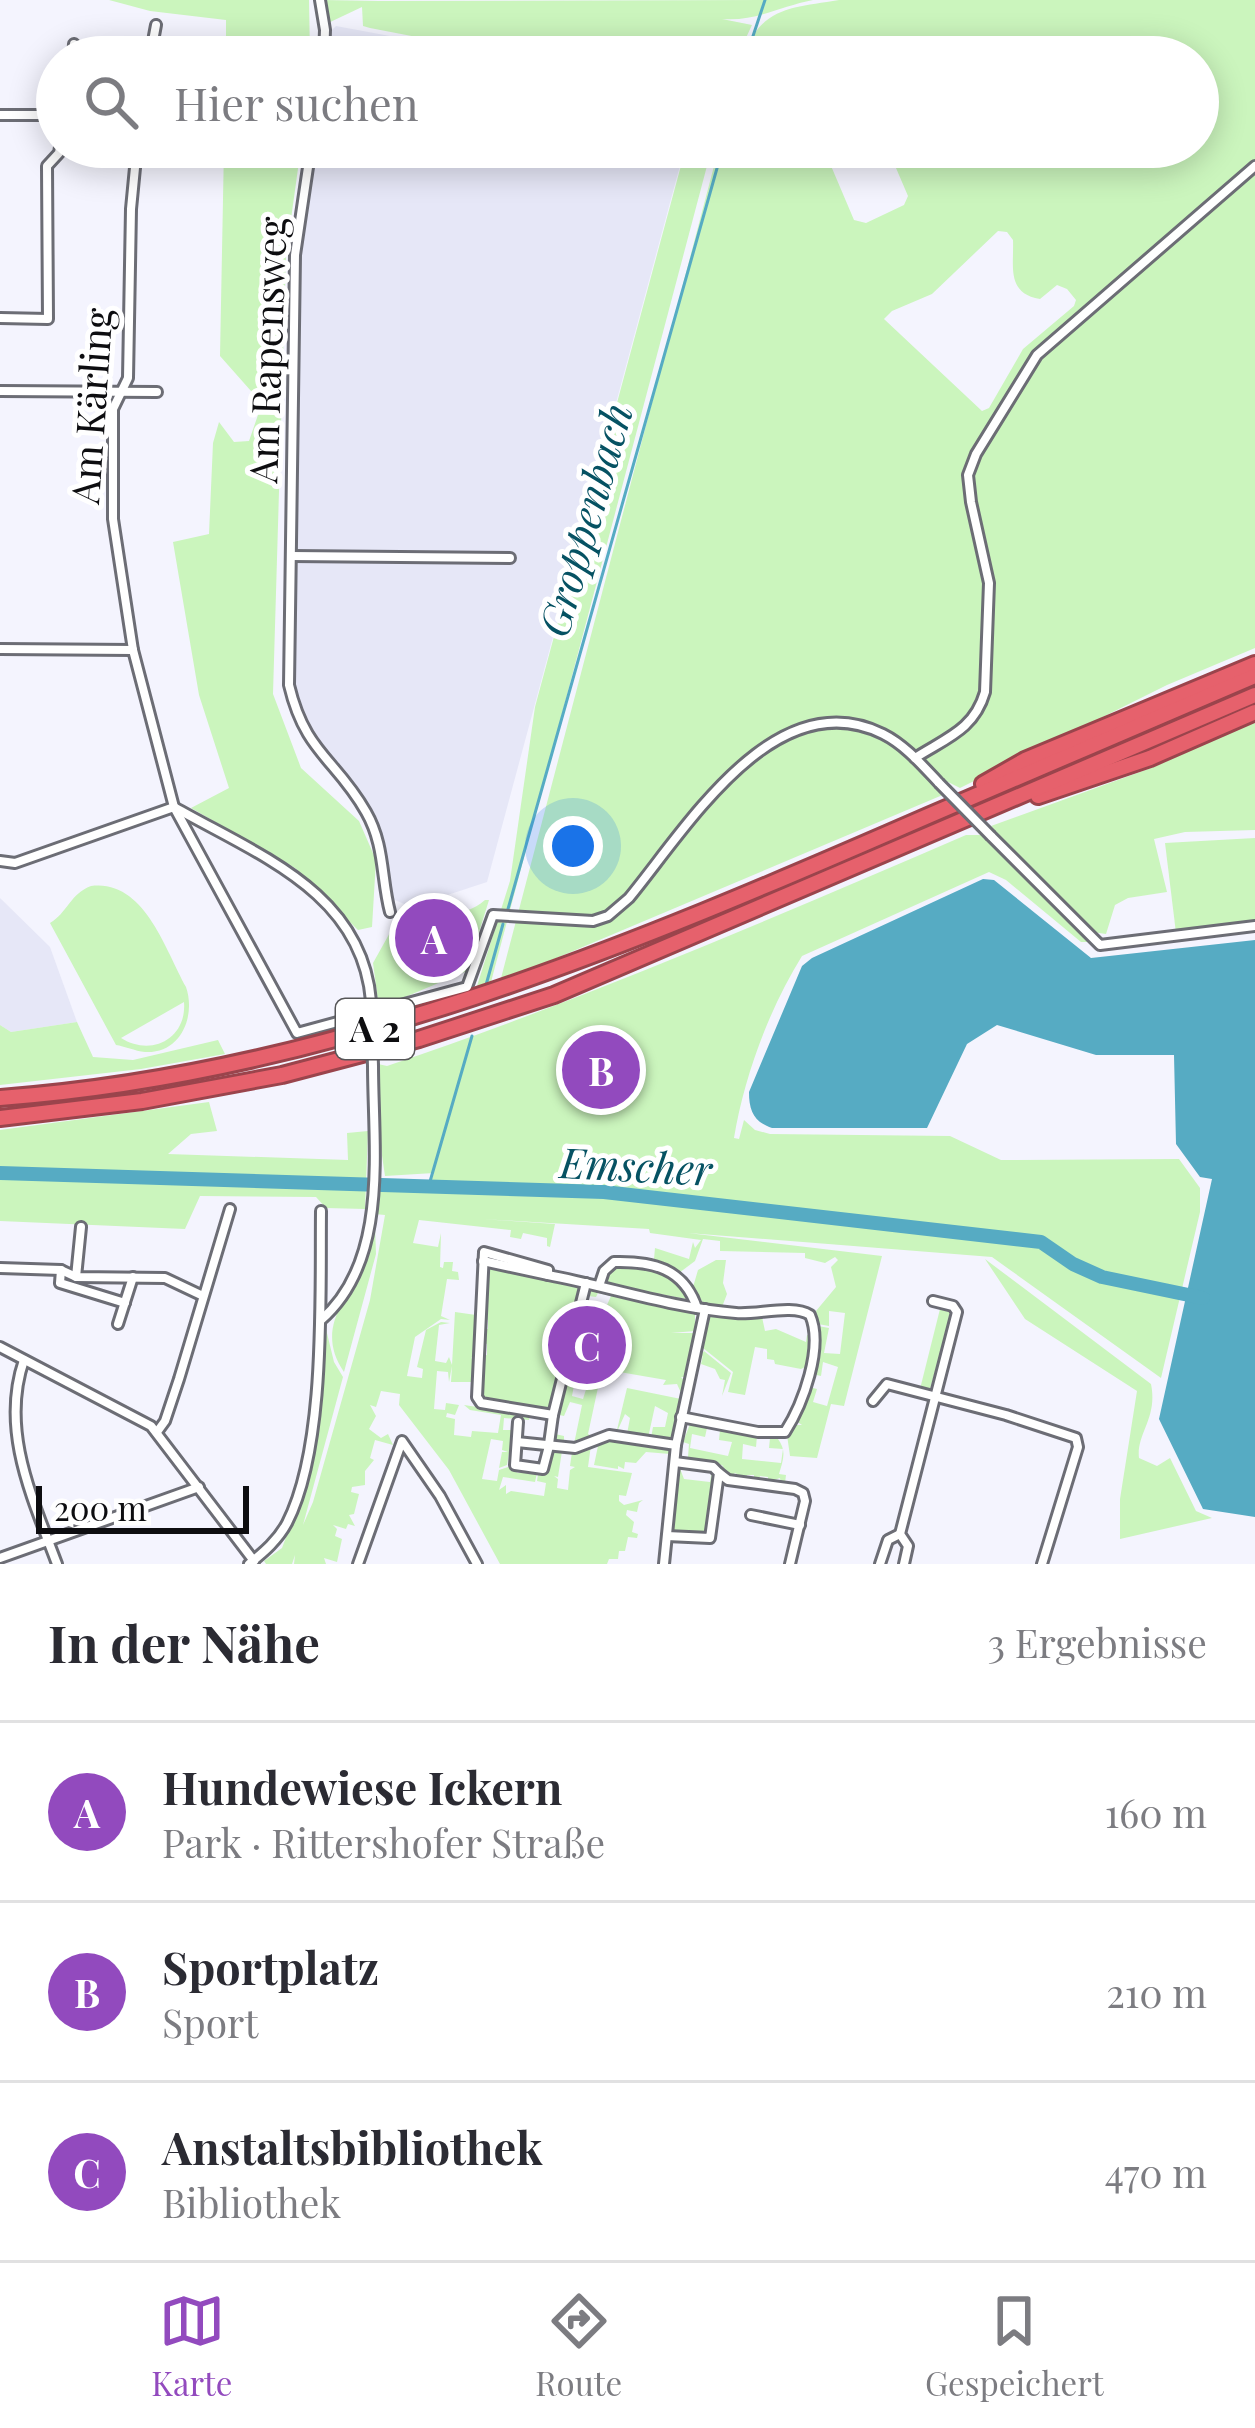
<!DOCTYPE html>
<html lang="de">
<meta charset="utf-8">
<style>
body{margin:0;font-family:"Playfair Display",serif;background:#f2f2f3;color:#2b2b33}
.scale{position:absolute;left:36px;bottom:30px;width:213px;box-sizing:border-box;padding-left:12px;border:6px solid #0d0d10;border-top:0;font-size:33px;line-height:42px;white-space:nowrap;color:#0d0d10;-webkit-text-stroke:9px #fff;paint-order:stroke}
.you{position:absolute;left:573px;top:846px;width:42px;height:42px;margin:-30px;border:9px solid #fff;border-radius:50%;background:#1a73e8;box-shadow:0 0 0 18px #1a73e833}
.badge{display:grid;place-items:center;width:78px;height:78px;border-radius:50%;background:#924abe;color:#fff;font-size:39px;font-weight:700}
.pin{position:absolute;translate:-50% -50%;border:6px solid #fff;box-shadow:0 3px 12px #0006}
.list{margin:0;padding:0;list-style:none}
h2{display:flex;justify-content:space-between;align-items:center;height:156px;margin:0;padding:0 48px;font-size:51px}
h2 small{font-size:39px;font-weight:400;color:#7c7c81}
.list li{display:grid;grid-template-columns:78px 1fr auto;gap:36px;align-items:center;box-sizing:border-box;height:180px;padding:0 48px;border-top:3px solid #e1e1e2}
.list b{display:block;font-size:45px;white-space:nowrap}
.list p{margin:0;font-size:39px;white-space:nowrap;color:#7c7c81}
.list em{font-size:39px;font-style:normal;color:#7c7c81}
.icon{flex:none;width:66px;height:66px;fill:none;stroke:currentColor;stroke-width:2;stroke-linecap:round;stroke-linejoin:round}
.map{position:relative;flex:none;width:1255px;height:1564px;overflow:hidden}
.search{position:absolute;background:#fff;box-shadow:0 6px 30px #0003;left:36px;right:36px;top:36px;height:132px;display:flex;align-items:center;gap:30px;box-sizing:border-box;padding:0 42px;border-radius:66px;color:#7c7c81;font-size:45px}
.sheet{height:696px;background:#fff}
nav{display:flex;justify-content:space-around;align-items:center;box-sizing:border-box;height:168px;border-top:3px solid #e1e1e2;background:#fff;font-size:33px;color:#7c7c81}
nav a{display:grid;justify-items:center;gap:6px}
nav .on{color:#924abe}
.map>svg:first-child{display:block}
.built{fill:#e6e7f7}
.green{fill:#cbf5bd;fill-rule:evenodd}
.water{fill:#56abc3}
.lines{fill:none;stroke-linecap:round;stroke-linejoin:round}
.stream{stroke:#56abc3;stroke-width:3}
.river{stroke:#56abc3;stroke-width:14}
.minor-casing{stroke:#6c6d75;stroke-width:14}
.motorway-casing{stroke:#9a444c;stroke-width:20}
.minor{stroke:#fff;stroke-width:8}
.motorway{stroke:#e6616c;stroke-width:14}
.minor-bridge-casing{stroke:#6c6d75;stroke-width:14;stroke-linecap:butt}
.minor-bridge{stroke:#fff;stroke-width:8}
.labels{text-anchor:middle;stroke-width:10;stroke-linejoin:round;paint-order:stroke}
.shield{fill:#fff;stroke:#565658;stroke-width:3}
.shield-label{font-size:36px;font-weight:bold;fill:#0d0d10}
.street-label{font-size:39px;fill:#0d0d10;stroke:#fff}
.water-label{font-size:42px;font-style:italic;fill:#065263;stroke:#fff}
</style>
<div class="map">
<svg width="1255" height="1564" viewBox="0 0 1255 1564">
<rect width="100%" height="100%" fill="#f4f4fe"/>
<g class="built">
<polygon points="336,26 503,57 325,57 328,34"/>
<polygon points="311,147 685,147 487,882 411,907 388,897 385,865 366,811 311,744 293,702 290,612 295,255"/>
<polygon points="0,898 50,947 77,1022 11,1032 0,1025"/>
</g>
<g class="green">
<polygon points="109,0 309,0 310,57 226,57 226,20 150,11"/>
<path d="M323,0l56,1 434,-1c-32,6 -58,22 -91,19l30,6 -15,32h-216l-151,-29 -7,-2 -1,-19 -36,17z"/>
<path d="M839,0h416v648l-88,37 -207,103 -12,-6 -7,7 4,5 -445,188 219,-835h104l31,73 12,3 38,-18 4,-9 -21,-49h311v-90h-455c18,-51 49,-49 96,-57zM998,231l9,1 6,8c1,27 -7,53 27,59l17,-14 10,4 9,11 -2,6 -51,43 -34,59 -7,3 -98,-92 8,-8 40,-17z"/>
<polygon points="224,147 301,147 286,255 273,694 301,768 359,821 376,860 372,927 358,930 295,868 191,808 229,788 199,695 173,542 209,534 213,443 219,422 234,442 249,441 259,412 251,391 220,356"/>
<polygon points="686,147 712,147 491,982 477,986 510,881 535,707"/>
<path d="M1255,721v109l-70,2 -31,7 13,53 -39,6 -13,7 -9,29 -14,-2 -5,10h-6l-75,-62 -17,-8 -187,84c-33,53 -58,121 -68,182l5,1 5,-19 11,10 15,4 180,2 51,24 178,-1 21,29v24l-39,166 -169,-121 -304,-24 194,23 -38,150 -13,-2 -14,54 -27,-2 -3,-21 7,-10h8l-6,-4 13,-34 8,2 -4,13 14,4 11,-39 -15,-5 -2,14 -9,-2 8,-37 -2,-11 11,2 -5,25 16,1 5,-41 -16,-2v15l-11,-2 -2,-13 20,-24 -5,-20 7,-7 -3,-3 -10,6 -20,-5v-5l-85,-2v-10l-17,-2 -8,22 -16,12 -25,-14 1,-11 34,11 4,-17 2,6 6,-8 -51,-7 -1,-4 -167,-10 73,5 -5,23 -3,-1v-8l-24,-5 -2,6 -11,-2 1,-7 -92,-10 -6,23 25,4 3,-14 -1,34 3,1 1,-6h9l-1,9 6,1 1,8 -12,-1 -6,37 9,4 -9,-1 -26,18 -8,39 15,2 1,-9 -6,-2 9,-37 15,-8 9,1 -11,2 -4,36 11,2 3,-6 3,8 3,-53 21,3 -1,40 -4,3 4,2 -2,22h-22l1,-16 -3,16 -1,-10 -11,-1 -3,38 11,1 1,-7 13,2 -4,10 -8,-2 -1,4 9,2 -1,16 17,2 1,-6 26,2 3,-18 -31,-5 -6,-5 66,10 -1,5 -25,-2 -1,12h10l-6,35 -8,3 3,-16h6l-6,-2 1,-9 -12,-2 -9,40 15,2 2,-11 9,-3 10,6h19l-2,9 -32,-5 -4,13 7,-5v9l5,-3 33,5 2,-13 -9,-2 1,-7 10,-2 5,-25 15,4h-6l-4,26 -4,-1 4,3 -1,9 11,2 2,-20 5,-3 -5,-1 2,-14 37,-14 59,10 2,6 -24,-2 -10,11 -11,-1 -1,7 -6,-3v3l-24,-4 4,-19 -7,-1 -3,22 44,6 -6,23 -7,-1v6l5,4 19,-5 -4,3 -2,9 -10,-2 -1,5 8,7 -2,10 6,2 -1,4 -9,-1 -3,14h-6l-1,8h-9l-2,5h-107l-51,-94 -50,-65 1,-11 -19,-3 -5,16 -6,-2 6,11 -7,13 12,9 7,-4 5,11 -18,-5 -5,18 4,2 -9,11v14l-13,2 -1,5 8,2 -5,20 -5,1 6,11 -7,-2 -2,5 -13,-4 4,4 -2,7 7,3 -5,23 -13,-4 2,6h-32l1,-9 -3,9h-26l-2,-3 18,-13 27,-72 13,-71 4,-76 8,33 9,15 -40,148 10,-23 57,-202 15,-85 -11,-1 3,-24h51l6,-17 -49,3 -6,-41 -1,-71 9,2c197,-66 388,-149 579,-231h18l6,6 8,-7 -7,-8 160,-58z"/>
<polygon points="1255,838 1255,922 1176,933 1165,843"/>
<path d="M91,886c53,-7 74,63 95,101 10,29 -5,67 -41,65 -10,-1 -21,-6 -29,-7l-66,-122c17,-10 20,-29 41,-37zM184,1002c3,37 -33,55 -63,36z"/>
<path d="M485,900h4l-22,71 -88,37 -6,-45 19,-34c30,-12 71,-9 93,-29z"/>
<polygon points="77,1022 93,1057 133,1060 218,1040 225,1054 141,1069 0,1085 0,1025 11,1032"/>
<polygon points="209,1102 217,1131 191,1134 168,1154 348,1160 347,1133 368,1131 365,1209 326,1208 316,1197 200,1196 185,1229 0,1221 0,1130"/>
<path d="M375,1226l1,28 -32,118c-29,-43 2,-71 19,-108 6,-12 8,-25 12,-38z"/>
<path d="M985,1259l166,125c7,34 -15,50 -12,74l18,8 13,-8 26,53 16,7 -92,21v-40l17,-108 -112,-72z"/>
<polygon points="716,1260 726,1260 723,1283 727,1294 722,1307 703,1303 693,1287 698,1270"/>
<path d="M618,1264c34,4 54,6 73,36l-83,-16v-12z"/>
<polygon points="491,1267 583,1286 562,1372 557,1372 561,1376 552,1410 481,1400 481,1356 487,1355 487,1344 482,1343 482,1330 488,1329 488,1320 483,1319 485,1282"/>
<polygon points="590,1288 695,1313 695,1331 671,1333 695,1333 685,1377 681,1377 684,1380 682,1395 677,1384 663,1385 666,1380 602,1369 588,1434 593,1437 575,1446 554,1442 555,1434 564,1436 564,1443 574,1444 582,1405 570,1402 564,1416 559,1415 570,1369 577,1369 572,1396 583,1399 595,1361 581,1357 578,1367 571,1365 576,1340 584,1342 582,1351 594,1354 597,1345 603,1345 603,1314 611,1296 598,1293 596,1297 588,1296"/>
<polygon points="940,1309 952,1313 929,1392 920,1389"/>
<polygon points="712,1314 762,1317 765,1331 776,1329 806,1342 807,1335 811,1336 807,1366 801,1369 775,1364 774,1360 767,1359 767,1349 755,1347 745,1395 728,1392 733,1372 703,1348 702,1354 704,1351 731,1373 722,1396 725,1380 720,1379 715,1369 701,1364 703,1355 699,1363 697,1358 705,1323"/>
<polygon points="627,1388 681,1399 674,1438 651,1438 653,1427 665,1427 668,1413 655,1406 648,1438 627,1434 630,1418 625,1414 616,1434"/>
<path d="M690,1424l17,4 -2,9 -13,-3 -2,14 38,8 4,-14 -13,-2 1,-10 37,6 -1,11 -13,-3 -1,15 39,4 2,-14 -14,-1 1,-10 8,1c9,12 5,21 1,35l7,1 -1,8 25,5 -29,-5 -1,-5 -12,4v-5l-8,-1 -1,5 -5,-1v-5h-7l-1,4 -11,-6 -5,4 -8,-12 -40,-4 -2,-4h8l1,-13 -6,-2z"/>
<polygon points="679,1466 684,1479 710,1482 712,1470 715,1474 707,1536 672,1531"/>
</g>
<path class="water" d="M983,879l11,1 97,78 164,-18v577l-52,-8 -44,-90 53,-240 -12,-2 -24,-33 -2,-89h-78l-99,-30 -30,19 -40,84h-155c-18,-6 -23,-17 -23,-36l53,-126 10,-8z"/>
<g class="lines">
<g class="stream">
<polyline points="746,57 765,0"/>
<polyline points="508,909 723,147"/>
<polyline points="486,985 503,924"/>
<polyline points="429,1185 472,1036"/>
</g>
<polyline class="river" points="0,1173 604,1192 1041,1242 1073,1264 1102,1277 1203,1298"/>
<g class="minor-casing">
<g id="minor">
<polyline points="320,0 325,30 324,57"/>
<polyline points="73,57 74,44"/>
<polyline points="150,57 156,25"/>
<polyline points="0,115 57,115"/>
<path d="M137,147l-6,62 -3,169 -15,31v110l20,131 41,157 123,226 170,-46 26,-72 100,6 15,-5 21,-18c57,-69 146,-218 254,-164 22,11 39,31 56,49"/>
<path d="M311,147l-16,108 -6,430c16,68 47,74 77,127 19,33 15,66 24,100"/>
<polyline points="0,318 48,319 47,166 59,153 60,147"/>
<polyline points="0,391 157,392"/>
<polyline points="291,556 510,558"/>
<polyline points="0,649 133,650"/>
<path d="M915,758c31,-20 59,-28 70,-66l4,-109 -18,-81 -3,-27 8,-21 61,-99 218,-189"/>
<path d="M174,807c84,48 188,85 197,194"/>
<polyline points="991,836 1100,945 1255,926"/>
<polyline points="0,861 15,863 174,807"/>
<polyline points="483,1261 548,1275 548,1271"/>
<polyline points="0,1268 61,1270 76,1277 165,1278 203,1296"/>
<polyline points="61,1270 60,1283 125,1303"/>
<polyline points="548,1270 484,1252 477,1397 481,1403 553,1415"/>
<path d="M548,1275c62,12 125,33 188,38 21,2 57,-9 74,2 14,32 -7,89 -25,117h-27l-77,-15"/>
<polyline points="76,1277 81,1227"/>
<path d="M599,1286l5,-15 10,-9c38,-1 70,6 83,46"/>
<path d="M321,1320c69,-60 52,-173 52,-254"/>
<polyline points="118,1324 133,1277"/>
<polyline points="0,1347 151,1426 254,1561"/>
<path d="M24,1360c-24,70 8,137 33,204"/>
<polyline points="873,1401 887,1384 1006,1415 1076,1438 1078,1447 1042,1564"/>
<polyline points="518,1422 515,1465 543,1469 549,1446"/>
<polyline points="157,1432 165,1421 179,1379 230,1209"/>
<polyline points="517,1442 575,1448 609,1435 676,1445"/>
<polyline points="549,1444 553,1415 586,1283"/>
<polyline points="719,1473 728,1480 795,1489 803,1493 805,1501 790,1564"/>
<polyline points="751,1515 800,1525"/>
<polyline points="667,1536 710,1538 719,1473 713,1467 675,1462"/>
<polyline points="0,1558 199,1487"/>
<path d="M249,1564c15,-12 29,-24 38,-41 39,-76 33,-225 34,-312"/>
<polyline points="358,1564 402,1441 440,1496 477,1564"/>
<polyline points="664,1564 676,1445 705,1309"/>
<polyline points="880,1564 888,1540 900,1534"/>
<polyline points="904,1564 908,1546 900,1534 957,1312 953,1306 933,1301"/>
</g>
</g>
<g class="motorway-casing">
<g id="motorway">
<polyline points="983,784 1025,760 1255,664"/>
<polyline points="1038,796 1150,758 1255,712"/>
<path d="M0,1098c328,-24 630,-152 928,-282 109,-47 218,-93 327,-140"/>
<polyline points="0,1118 142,1101 282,1075 419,1039 554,995 1255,695"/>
</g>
</g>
<use href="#minor" class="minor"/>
<use href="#motorway" class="motorway"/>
<g class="minor-bridge-casing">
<g id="minor-bridge">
<polyline points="939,783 991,836"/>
<polyline points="371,1001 373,1066"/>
</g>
</g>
<use href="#minor-bridge" class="minor-bridge"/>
</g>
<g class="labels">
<rect class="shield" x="336" y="999" width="78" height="60" rx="9"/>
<g class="shield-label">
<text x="375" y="1042">A 2</text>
</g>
<g class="street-label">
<text transform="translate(268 350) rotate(-88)" y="14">Am Rapensweg</text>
<text transform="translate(92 406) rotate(-86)" y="14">Am Kärling</text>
</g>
<g class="water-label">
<text transform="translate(586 520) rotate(-74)" y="15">Groppenbach</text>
<text transform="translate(636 1167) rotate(3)" y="15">Emscher</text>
</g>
</g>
</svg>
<div class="scale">200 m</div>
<div class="you"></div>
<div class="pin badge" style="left:434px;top:938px">A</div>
<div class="pin badge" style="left:601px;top:1070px">B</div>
<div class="pin badge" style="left:587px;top:1345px">C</div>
<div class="search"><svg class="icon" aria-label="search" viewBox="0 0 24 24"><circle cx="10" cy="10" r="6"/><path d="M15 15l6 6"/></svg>Hier suchen</div>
</div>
<section class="sheet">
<h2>In der Nähe<small>3 Ergebnisse</small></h2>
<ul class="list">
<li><span class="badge">A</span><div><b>Hundewiese Ickern</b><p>Park · Rittershofer Straße</p></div><em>160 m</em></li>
<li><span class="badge">B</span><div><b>Sportplatz</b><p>Sport</p></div><em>210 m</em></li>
<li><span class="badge">C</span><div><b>Anstaltsbibliothek</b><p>Bibliothek</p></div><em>470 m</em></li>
</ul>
</section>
<nav>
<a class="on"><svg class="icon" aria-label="map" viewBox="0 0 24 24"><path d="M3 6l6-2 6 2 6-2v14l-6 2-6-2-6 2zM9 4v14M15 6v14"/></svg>Karte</a>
<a><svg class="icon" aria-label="directions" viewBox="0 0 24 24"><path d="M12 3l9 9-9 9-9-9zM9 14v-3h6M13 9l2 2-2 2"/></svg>Route</a>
<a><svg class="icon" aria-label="saved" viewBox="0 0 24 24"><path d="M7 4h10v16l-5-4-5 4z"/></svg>Gespeichert</a>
</nav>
